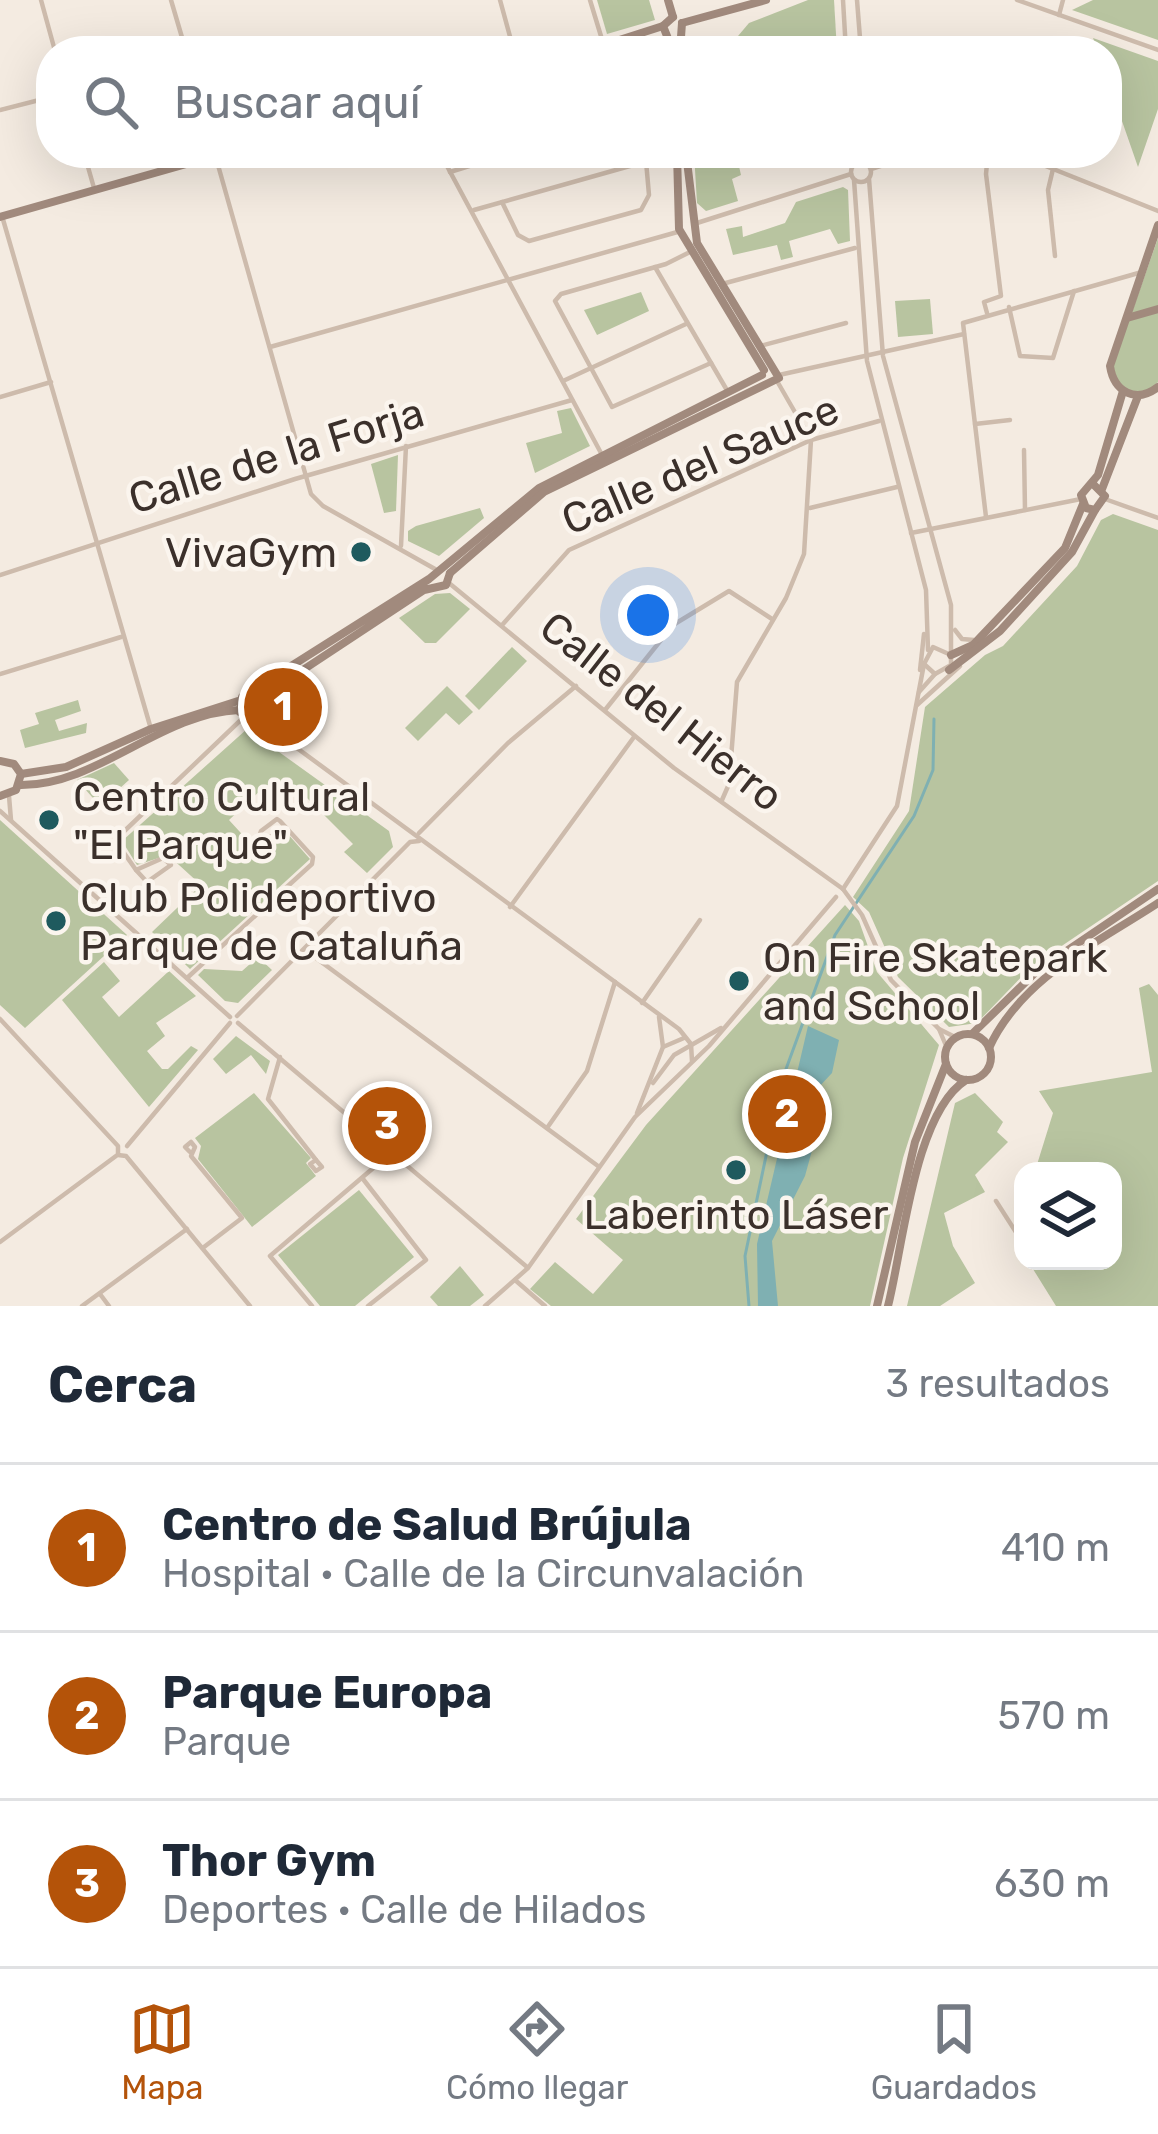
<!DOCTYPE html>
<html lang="es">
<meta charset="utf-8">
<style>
body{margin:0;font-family:Rubik,sans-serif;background:#f6f6f7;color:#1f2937}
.controls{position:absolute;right:36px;bottom:36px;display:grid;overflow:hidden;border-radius:24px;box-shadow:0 12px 48px #0002}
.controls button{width:108px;height:108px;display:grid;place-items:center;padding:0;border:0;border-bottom:3px solid #e0e1e3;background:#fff;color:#1f2937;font:60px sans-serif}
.you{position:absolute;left:648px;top:615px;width:42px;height:42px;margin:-30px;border:9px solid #fff;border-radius:50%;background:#1a73e8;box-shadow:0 0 0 18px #1a73e833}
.badge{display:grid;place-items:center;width:78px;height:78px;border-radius:50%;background:#b45309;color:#fff;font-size:39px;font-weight:700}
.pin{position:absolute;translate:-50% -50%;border:6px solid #fff;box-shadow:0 3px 12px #0006}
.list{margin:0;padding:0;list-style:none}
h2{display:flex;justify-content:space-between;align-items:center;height:156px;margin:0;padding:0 48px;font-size:51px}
h2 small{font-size:39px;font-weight:400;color:#747a83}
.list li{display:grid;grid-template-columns:78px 1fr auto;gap:36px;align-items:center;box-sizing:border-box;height:168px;padding:0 48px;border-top:3px solid #e0e1e3}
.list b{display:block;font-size:45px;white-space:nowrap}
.list p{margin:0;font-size:39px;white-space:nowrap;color:#747a83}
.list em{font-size:39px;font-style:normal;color:#747a83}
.icon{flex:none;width:66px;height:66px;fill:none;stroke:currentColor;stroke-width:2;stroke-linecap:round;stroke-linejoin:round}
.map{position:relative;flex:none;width:1158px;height:1306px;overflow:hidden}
.search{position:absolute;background:#fff;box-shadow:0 12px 48px #0002;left:36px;right:36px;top:36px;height:132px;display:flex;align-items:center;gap:30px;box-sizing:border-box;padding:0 42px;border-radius:48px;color:#747a83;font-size:45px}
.sheet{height:660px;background:#fff}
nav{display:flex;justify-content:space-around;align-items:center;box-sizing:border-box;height:168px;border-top:3px solid #e0e1e3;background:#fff;font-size:33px;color:#747a83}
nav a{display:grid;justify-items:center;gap:6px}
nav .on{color:#b45309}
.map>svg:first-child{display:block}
.green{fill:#b8c4a0}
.water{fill:#7fb0b2}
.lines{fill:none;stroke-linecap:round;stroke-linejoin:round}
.stream{stroke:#7fb0b2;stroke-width:3}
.street{stroke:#cdbbac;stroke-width:4.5}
.secondary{stroke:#a18a7d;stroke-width:8}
.poi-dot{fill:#1f5a5e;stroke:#fbf5ee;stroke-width:4.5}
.labels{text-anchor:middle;stroke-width:9;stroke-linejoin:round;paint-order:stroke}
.street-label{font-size:42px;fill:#3b302b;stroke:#fbf5ee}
.poi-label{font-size:42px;fill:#3b302b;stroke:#fbf5ee;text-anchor:start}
</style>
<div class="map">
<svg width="1158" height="1306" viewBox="0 0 1158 1306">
<rect width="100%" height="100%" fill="#f4ebe1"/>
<g class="green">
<polygon points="597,0 649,0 655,20 607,34"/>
<polygon points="808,0 834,0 837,51 740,51 738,36 749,23"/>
<polygon points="1093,0 1158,0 1158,40 1072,10"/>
<polygon points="1093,38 1158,61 1158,109 1138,167 1107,78 1107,51 1098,51"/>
<polygon points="694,153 736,153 741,175 732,179 738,201 706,211 697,203"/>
<polygon points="843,187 848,190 850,241 838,244 830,229 789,241 793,257 781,260 777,245 733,255 726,229 742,226 743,237 785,223 796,202"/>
<polygon points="1158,238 1158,382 1146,393 1131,393 1118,382 1113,366"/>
<polygon points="641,292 649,311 597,335 584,310"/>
<polygon points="930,299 933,334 898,337 895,301"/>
<polygon points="571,408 590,446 535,473 526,443 562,433 557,411"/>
<polygon points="398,455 396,511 384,513 371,464"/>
<polygon points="480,508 484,518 439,556 408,541 408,531 416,526"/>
<polygon points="1113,514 1158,530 1158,881 1032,966 977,1023 949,1027 898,977 869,912 853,897 909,811 925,707 985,655 1003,646 1077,566 1101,520"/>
<polygon points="450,593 470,609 436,643 425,643 399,618 435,594"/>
<polygon points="512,647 527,661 479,710 465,696"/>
<polygon points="447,686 473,712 459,725 446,713 418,741 405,728"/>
<polygon points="78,700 81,711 55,720 59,731 87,723 86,733 25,748 20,730 39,724 35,713"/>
<polygon points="247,729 389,831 393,847 367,873 344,852 353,844 295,786 276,803 262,789 229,820 260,854 287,833 310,859 190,969 152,932 201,885 168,855 137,865 122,841"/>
<polygon points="114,763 129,780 100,806 77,780"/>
<polygon points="0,820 127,935 25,1028 0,1005"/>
<polygon points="845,905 859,921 877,972 939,1045 903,1158 870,1306 551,1306 530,1289 555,1262 593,1294 623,1260 576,1219 646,1125"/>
<polygon points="258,957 272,970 238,1003 225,1001 198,975 204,969 242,971"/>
<polygon points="104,962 120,981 102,997 119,1017 169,971 196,996 156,1023 165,1036 147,1051 162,1069 168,1069 191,1046 198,1050 149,1107 62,1000"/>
<polygon points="1149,984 1158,995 1158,1306 1056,1306 1028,1261 1113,1261 1113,1171 1035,1171 1053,1113 1039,1091 1152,1072 1139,988"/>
<polygon points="236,1036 270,1061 266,1074 251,1055 226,1074 213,1059"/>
<polygon points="254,1093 311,1158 306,1163 316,1176 252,1227 198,1159 201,1146 195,1138"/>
<polygon points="975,1093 1003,1122 997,1132 1008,1142 975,1175 985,1192 944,1213 953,1246 975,1283 940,1306 907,1306 955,1103"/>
<polygon points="359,1190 414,1257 355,1306 320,1306 278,1255"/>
<polygon points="460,1266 484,1295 470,1306 438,1306 430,1297"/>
</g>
<polygon class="water" points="808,1026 839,1040 832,1073 817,1089 819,1125 805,1176 772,1241 778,1306 758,1306 757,1244"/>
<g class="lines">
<polyline class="stream" points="749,1306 745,1256 782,1080 835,935 914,816 933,770 934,719"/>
<g class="street">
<polyline points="41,0 55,51"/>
<polyline points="171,0 186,51"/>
<polyline points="500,0 514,51"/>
<polyline points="590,0 604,46"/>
<polyline points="843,0 846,51"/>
<polyline points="857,0 861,51"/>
<polyline points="1017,0 1158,50"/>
<polyline points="1059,15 1063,0"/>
<polyline points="0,110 51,97"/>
<polyline points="84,153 94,188"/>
<polyline points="440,153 601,453"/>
<polyline points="1013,153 1158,211"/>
<polyline points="216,158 311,494 323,506 435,569"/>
<circle cx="861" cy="172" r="10"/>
<polyline points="871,169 921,153"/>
<polyline points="1053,169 1048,190 1055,256"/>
<polyline points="450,172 511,153"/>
<polyline points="869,179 883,356 951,605 951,665 935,674 924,664 933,647 951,655"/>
<polyline points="854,180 867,361 926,590 928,650"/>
<polyline points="502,202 518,235 529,241 641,210 649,195 646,161"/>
<polyline points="474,210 676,153"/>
<polyline points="2,216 151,729"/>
<polyline points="697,223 851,174"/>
<polyline points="692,251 666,264 561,294 555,301 612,407 711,363"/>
<polyline points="655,267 728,392"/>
<polyline points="722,284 855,248"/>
<polyline points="1009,307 1020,356 1053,358 1074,291"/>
<polyline points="987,313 984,302 1001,296 986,174 988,153"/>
<polyline points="760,346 846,323"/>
<polyline points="270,347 681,231"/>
<polyline points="779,375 964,334"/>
<polyline points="563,381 686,324"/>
<polyline points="0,397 51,382"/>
<polyline points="975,424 1010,420"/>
<polyline points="1024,450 1025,510"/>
<polyline points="1105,499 1158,518"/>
<polyline points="810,508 897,487"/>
<polyline points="986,517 963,323 1142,272"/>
<polyline points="911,533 1081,499"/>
<polyline points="401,546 406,446"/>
<polyline points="0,575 295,479 572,400"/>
<polyline points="449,583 674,768 843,889 862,915 891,980 939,1029 957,1038"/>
<polyline points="503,624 569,550 811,440 879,421"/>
<polyline points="955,630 962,639 974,640"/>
<polyline points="920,670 924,634"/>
<polyline points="0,674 121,637"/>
<polyline points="919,692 935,674"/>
<polyline points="917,705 960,666"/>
<polyline points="605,710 673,625 729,591 772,619"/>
<polyline points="252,715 679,1029 691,1044 692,1061"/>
<polyline points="9,796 11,820"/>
<polyline points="722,800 729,784 737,682 786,598 804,554 811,440 777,381"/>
<polyline points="0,811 230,1017"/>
<polyline points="419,833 508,743 576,686"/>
<polygon points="163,858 171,865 147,882 136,870"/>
<polyline points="136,870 115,840 246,715"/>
<polyline points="843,889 897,806 924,664"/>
<polyline points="510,907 634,737"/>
<polyline points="305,950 598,1166"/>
<polyline points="187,978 312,864 313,857 280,821 277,819 261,831 258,840 289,831"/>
<polyline points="642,1003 700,920"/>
<polyline points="237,1016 410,842 419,841"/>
<polyline points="0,1019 118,1146 118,1155 126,1156 250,1306"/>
<polyline points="238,1023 527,1267"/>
<polyline points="939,1029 947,1048"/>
<polyline points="663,1047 684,1038"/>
<polyline points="280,1057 268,1099 316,1160"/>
<polyline points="653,1083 674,1055 721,1028"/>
<polyline points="637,1113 663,1047 659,1017"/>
<polyline points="547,1128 587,1071 615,982"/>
<polyline points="127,1146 230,1023"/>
<polyline points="190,1152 185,1147 191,1142 195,1147 191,1156 242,1218 204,1247"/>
<polygon points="316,1160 322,1167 316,1171 310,1164"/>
<polyline points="363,1179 426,1260 368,1306"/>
<polyline points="996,1201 1021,1240"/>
<polyline points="0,1242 116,1156"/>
<polyline points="515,1280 545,1306"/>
<polyline points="100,1294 109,1306"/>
<polyline points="82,1306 187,1229"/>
<polyline points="312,1306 270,1256 392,1152"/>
<polyline points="485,1306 528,1268 635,1117 709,1046 836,897"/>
</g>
<g class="secondary">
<polyline points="668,0 673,17"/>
<polyline points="673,17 663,26 673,51"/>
<polyline points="682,23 766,0"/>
<polyline points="585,51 663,26"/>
<polyline points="680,51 682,23"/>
<polyline points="677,153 679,229 764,370"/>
<polyline points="0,217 225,153"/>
<path d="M1158,225l-48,141c4,26 26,38 48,21"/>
<polyline points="1127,318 1158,309"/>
<polyline points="1094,485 1105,496 1095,510 1086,508 1081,495 1098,475 1123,391"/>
<polyline points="1102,489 1138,396"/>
<polyline points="450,573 446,585 424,590 265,695 254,713 240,712 242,697 429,579 539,488 762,375"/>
<polyline points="450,573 544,492 779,378 697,243 686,153"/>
<polyline points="951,655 973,645 1065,548 1083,504"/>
<polyline points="949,670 1000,631 1072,552 1095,510"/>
<polyline points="0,761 14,764 21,774 16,790 0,796"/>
<polyline points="21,774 66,767 151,729 238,701"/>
<path d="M20,785c77,1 141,-72 219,-75"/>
<polyline points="972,1034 1037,971 1158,889"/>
<circle cx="968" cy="1057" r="23"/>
<path d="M989,1048c32,-70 108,-105 169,-145"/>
<polyline points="877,1306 915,1142 946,1064"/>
<path d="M888,1306c15,-58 26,-193 78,-226"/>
</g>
</g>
<g class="poi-dot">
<circle cx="361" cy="552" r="12"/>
<circle cx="49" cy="820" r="12"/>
<circle cx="56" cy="921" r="12"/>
<circle cx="739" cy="981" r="12"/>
<circle cx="736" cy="1170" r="12"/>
</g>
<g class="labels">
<g class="street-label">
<text transform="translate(276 455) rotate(-17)" y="15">Calle de la Forja</text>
<text transform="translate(700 464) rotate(-23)" y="15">Calle del Sauce</text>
<text transform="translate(662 711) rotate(38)" y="15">Calle del Hierro</text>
</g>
<g class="poi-label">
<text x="337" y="567" text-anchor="end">VivaGym</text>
<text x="73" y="811">Centro Cultural<tspan x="73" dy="48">"El Parque"</tspan></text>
<text x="80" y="912">Club Polideportivo<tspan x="80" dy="48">Parque de Cataluña</tspan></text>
<text x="763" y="972">On Fire Skatepark<tspan x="763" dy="48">and School</tspan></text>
<text x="736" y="1229" text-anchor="middle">Laberinto Láser</text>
</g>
</g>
</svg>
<div class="controls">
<button><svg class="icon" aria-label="layers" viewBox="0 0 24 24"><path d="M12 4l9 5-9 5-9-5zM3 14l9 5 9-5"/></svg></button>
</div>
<div class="you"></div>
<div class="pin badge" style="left:283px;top:707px">1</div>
<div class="pin badge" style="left:787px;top:1114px">2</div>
<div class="pin badge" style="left:387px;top:1126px">3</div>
<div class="search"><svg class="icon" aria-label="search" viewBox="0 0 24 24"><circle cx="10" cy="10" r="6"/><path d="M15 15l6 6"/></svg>Buscar aquí</div>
</div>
<section class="sheet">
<h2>Cerca<small>3 resultados</small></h2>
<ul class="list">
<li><span class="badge">1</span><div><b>Centro de Salud Brújula</b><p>Hospital · Calle de la Circunvalación</p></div><em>410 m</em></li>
<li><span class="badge">2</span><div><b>Parque Europa</b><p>Parque</p></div><em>570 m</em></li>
<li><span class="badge">3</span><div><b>Thor Gym</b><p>Deportes · Calle de Hilados</p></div><em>630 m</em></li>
</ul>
</section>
<nav>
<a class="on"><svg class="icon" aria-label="map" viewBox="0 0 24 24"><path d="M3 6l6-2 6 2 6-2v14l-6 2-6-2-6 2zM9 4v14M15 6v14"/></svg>Mapa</a>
<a><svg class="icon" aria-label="directions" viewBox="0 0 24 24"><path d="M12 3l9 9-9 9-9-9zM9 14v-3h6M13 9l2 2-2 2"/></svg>Cómo llegar</a>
<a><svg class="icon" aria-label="saved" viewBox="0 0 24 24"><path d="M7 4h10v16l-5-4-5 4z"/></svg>Guardados</a>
</nav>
